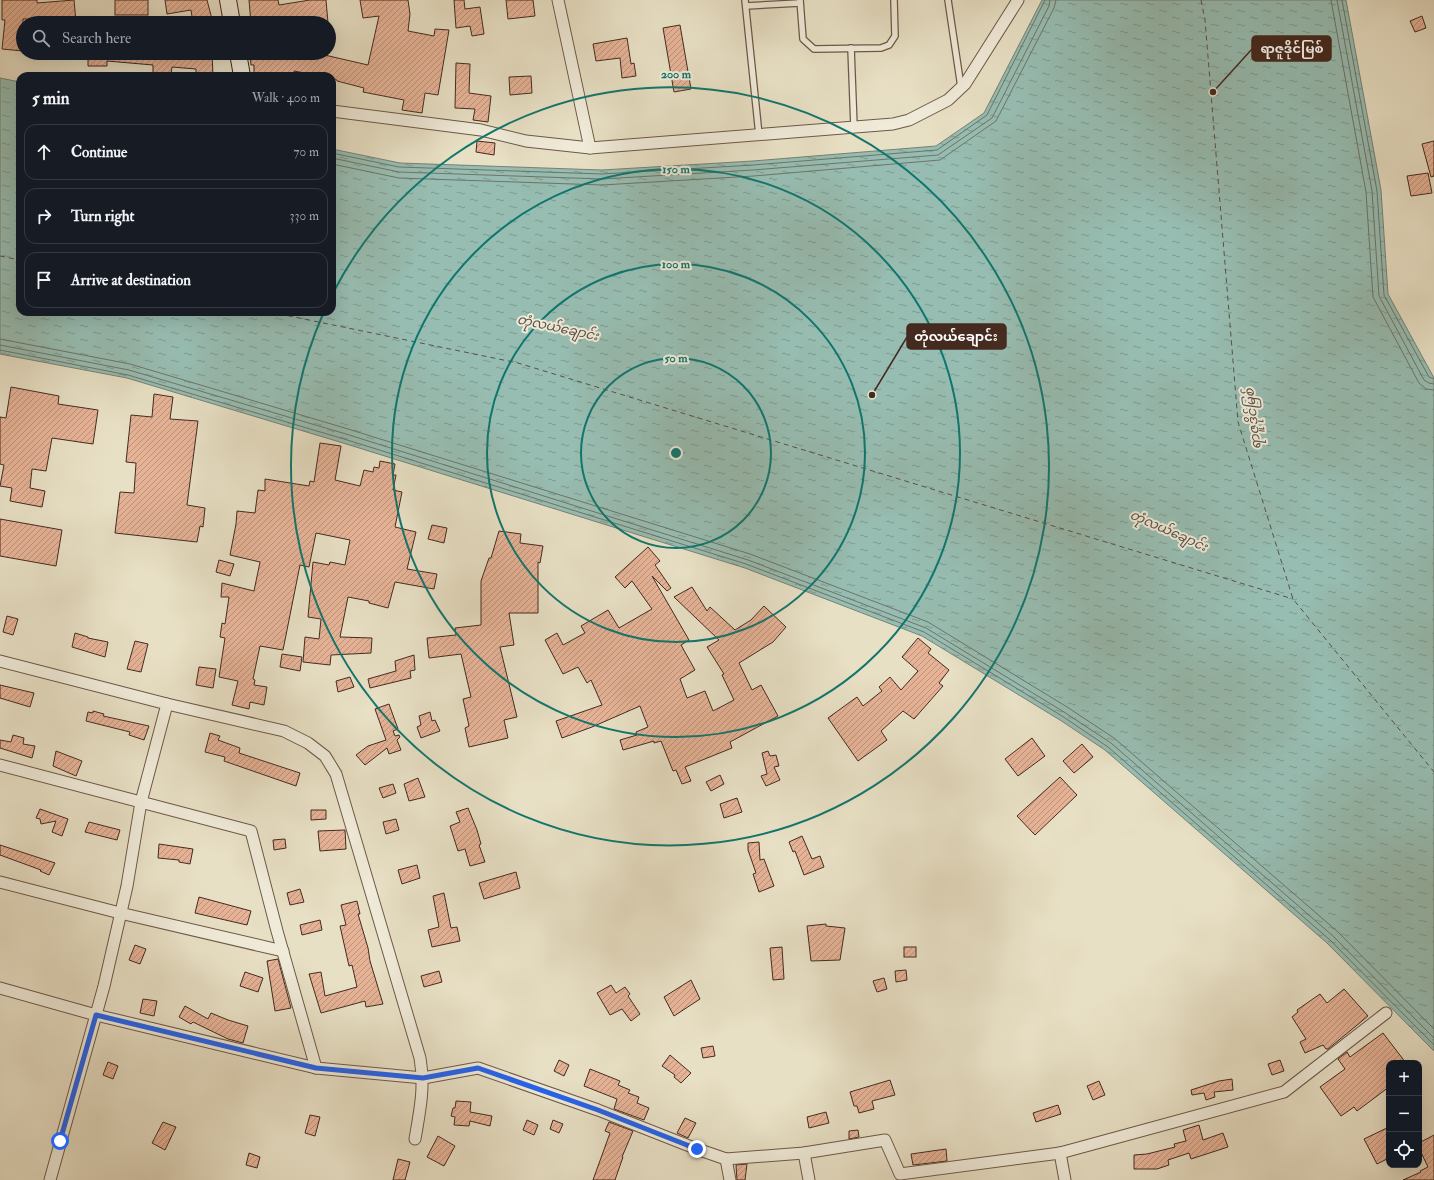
<!DOCTYPE html>
<meta charset="utf-8">
<style>
body{margin:0;font-family:"IM FELL Double Pica","Noto Sans Myanmar",serif;background:#242831;color:#f1f3f6}
.controls{position:absolute;right:12px;bottom:12px;display:grid;overflow:hidden;border-radius:8px;box-shadow:0 4px 16px #0002}
.controls button{width:36px;height:36px;display:grid;place-items:center;padding:0;border:0;border-bottom:1px solid #363941;background:#171b24;color:#f1f3f6;font:20px sans-serif}
.stop{position:absolute;width:12px;height:12px;margin:-9px;border:3px solid #2563eb;border-radius:50%;background:#fff}
.stop.end{background:#2563eb;border-color:#fff;box-shadow:0 1px 4px #0008}
.list{margin:0;padding:0;list-style:none}
h2{display:flex;justify-content:space-between;align-items:center;height:52px;margin:0;padding:0 16px;font-size:17px}
h2 small{font-size:13px;font-weight:400;color:#9ea1a6}
.list li{display:grid;grid-template-columns:26px 1fr auto;gap:12px;align-items:center;box-sizing:border-box;height:56px;margin:0 8px 8px;padding:0 8px;border:1px solid #363941;border-radius:12px}
.list b{display:block;font-size:15px;white-space:nowrap}
.list em{font-size:13px;font-style:normal;color:#9ea1a6}
.icon{flex:none;width:22px;height:22px;fill:none;stroke:currentColor;stroke-width:2;stroke-linecap:round;stroke-linejoin:round}
.map{position:relative;flex:none;width:1434px;height:1180px;overflow:hidden}
.search{position:absolute;background:#171b24;box-shadow:0 4px 16px #0002;left:16px;top:16px;width:320px;height:44px;display:flex;align-items:center;gap:10px;box-sizing:border-box;padding:0 14px;border-radius:22px;color:#9ea1a6;font-size:15px}
.panel{position:absolute;background:#171b24;box-shadow:0 4px 16px #0002;left:16px;top:72px;width:320px;height:244px;border-radius:12px}
.map>svg:first-child{display:block}
.water{fill:url(#water-ripples);stroke:#768277}
.lines{fill:none;stroke-linecap:round;stroke-linejoin:round}
.shore{stroke:#6e7468;stroke-width:1}
.ferry{stroke:#594f44;stroke-width:1;stroke-dasharray:5 4;stroke-linecap:butt}
.building{fill:url(#building-hatch);stroke:#442a1f}
.lane-casing{stroke:#6d5848;stroke-width:8}
.street-casing{stroke:#6d5848;stroke-width:13}
.secondary-casing{stroke:#442a1f;stroke-width:18}
.lane{stroke:#f0ebd9;stroke-width:5.5}
.street{stroke:#f0ebd9;stroke-width:11}
.secondary{stroke:#f0ebd9;stroke-width:16}
.route{stroke:#2563eb;stroke-width:5}
.ring{fill:none;stroke:#0f766e;stroke-width:2}
.labels{text-anchor:middle;stroke-width:4;stroke-linejoin:round;paint-order:stroke}
.water-label{font-size:13px;font-style:italic;fill:#594f44;stroke:#f0ebd9}
.centre{fill:#0f766e;stroke:#f0ebd9;stroke-width:2}
.ring-label{font-size:12px;text-anchor:middle;font-weight:bold;fill:#0f766e;stroke:#f0ebd9;stroke-width:4;stroke-linejoin:round;paint-order:stroke}
.leader{fill:none;stroke:#442a1f;stroke-width:1.5}
.callout-dot{fill:#442a1f;stroke:#f0ebd9;stroke-width:1.5}
.callout{fill:#442a1f;stroke:#442a1f;stroke-width:1.5}
.callout-label{font-size:13px;text-anchor:middle;font-weight:bold;fill:#fff}
</style>
<div class="map">
<svg width="1434" height="1180" viewBox="0 0 1434 1180">
<defs>
<pattern id="water-ripples" width="26" height="14" patternUnits="userSpaceOnUse"><rect width="26" height="14" fill="#97bdb2"/><path d="M2 4q2-2 4 0t4 0M15 11q2-2 4 0t4 0" fill="none" stroke="#7d9a90"/></pattern>
<pattern id="building-hatch" width="6" height="6" patternUnits="userSpaceOnUse"><rect width="6" height="6" fill="#e6b397"/><path d="M-1 1l2-2M0 6l6-6M5 7l2-2" fill="none" stroke="#bc927b"/></pattern>
</defs>
<rect width="100%" height="100%" fill="#e8e0c5"/>
<filter id="stains"><feTurbulence type="fractalNoise" baseFrequency=".005" numOctaves="4"/><feColorMatrix values="0 0 0 0 .2 0 0 0 0 .09 0 0 0 0 .02 0 0 0 .5 -.17"/></filter>
<radialGradient id="worn" r=".72"><stop offset=".6" stop-color="#630" stop-opacity="0"/><stop offset="1" stop-color="#630" stop-opacity=".3"/></radialGradient>
<polygon class="water" points="1042,0 1346,0 1381,190 1388,294 1434,378 1434,1051 1327,943 1105,750 1060,720 922,636 745,568 343,443 127,378 0,354 0,78 20,82 20,312 332,312 332,149 400,163 602,170 753,161 936,146 984,113"/>
<g class="lines">
<g class="shore">
<polyline points="1331,0 1366,192 1373,297 1419,383 1426,389 1434,390"/>
<polyline points="1337,0 1372,191 1379,296 1424,380 1429,383 1434,384"/>
<polyline points="1342,0 1377,191 1384,295 1429,377 1434,379"/>
<polyline points="332,153 399,167 602,174 753,165 937,150 987,115 1045,0"/>
<polyline points="332,158 399,172 602,179 753,170 938,155 992,118 1049,6 1050,0"/>
<polyline points="332,164 399,178 602,185 754,176 940,160 996,121 1054,8 1056,0"/>
<polyline points="0,339 130,364 348,429 750,554 928,622 1067,707 1114,738 1338,932 1434,1029"/>
<polyline points="0,345 129,370 346,434 748,560 926,628 1064,712 1111,743 1333,936 1434,1038"/>
<polyline points="0,350 128,375 344,439 746,564 924,632 1062,716 1108,747 1330,940 1434,1045"/>
</g>
<g class="ferry">
<polyline points="1201,0 1205,20 1238,422 1293,599 1434,772"/>
<polyline points="0,256 20,260"/>
<polyline points="270,312 518,363 1293,599"/>
</g>
</g>
<g class="building">
<polygon points="2,0 37,0 37,3 74,0 76,22 44,23 44,19 23,19 23,51 2,49 5,20 2,20"/>
<rect x="115" y="0" width="33" height="15"/>
<polygon points="165,0 207,0 213,23 193,23 191,10 167,14"/>
<polygon points="249,0 278,0 279,5 310,0 326,0 328,23 313,23 313,20 251,23"/>
<polygon points="360,0 408,0 410,14 408,31 434,36 435,29 449,30 438,95 425,93 422,113 402,110 404,100 363,92 364,88 337,81 337,80 332,79 332,76 320,76 294,71 295,76 254,76 254,65 251,65 250,53 316,53 368,65 379,16 363,18"/>
<polygon points="454,0 464,0 465,9 480,7 484,34 472,36 470,26 456,28"/>
<polygon points="506,0 533,0 535,16 508,19"/>
<polygon points="1422,16 1426,28 1415,32 1410,21"/>
<polygon points="680,25 691,89 674,92 663,28"/>
<polygon points="627,38 631,64 634,63 636,76 622,78 620,58 596,61 593,44"/>
<polygon points="88,53 212,53 213,76 196,76 196,69 172,67 171,74 153,73 153,65 107,61 107,66 88,66"/>
<polygon points="456,63 470,64 469,93 491,96 488,122 473,120 475,109 455,108"/>
<polygon points="531,76 532,93 510,95 509,77"/>
<polygon points="477,141 495,143 494,155 476,152"/>
<polygon points="1434,141 1434,176 1431,177 1422,144"/>
<polygon points="1428,173 1432,193 1411,196 1407,176"/>
<polygon points="11,387 59,396 58,404 98,410 93,444 52,438 46,471 32,469 30,488 45,491 42,507 10,501 12,488 0,486 4,465 0,464 0,417 6,418"/>
<polygon points="154,394 173,397 170,419 198,421 187,505 205,508 203,527 200,526 197,542 115,533 120,492 134,493 136,463 126,462 131,415 152,417"/>
<polygon points="320,443 341,446 335,480 360,486 364,470 373,472 374,467 379,468 380,461 395,464 393,475 396,475 393,490 402,492 395,527 416,532 407,569 437,574 434,589 395,582 388,608 369,603 369,601 348,597 340,637 372,638 371,653 331,655 330,665 303,662 305,637 319,639 321,619 308,617 313,562 329,565 330,562 345,565 350,540 316,533 309,567 300,565 283,650 260,646 253,679 255,680 254,685 267,687 264,705 250,702 249,709 232,705 238,681 219,677 225,638 220,637 222,623 225,624 229,597 221,597 222,583 254,591 260,562 230,555 236,524 237,511 255,513 258,490 265,491 265,479 309,486 310,481 314,482"/>
<polygon points="0,519 62,530 56,566 0,556"/>
<polygon points="432,525 447,528 444,543 428,539"/>
<polygon points="499,531 521,534 520,543 543,546 540,563 538,562 538,613 509,613 514,645 500,647 517,717 504,720 508,738 469,747 465,728 469,726 463,699 471,697 461,654 429,658 427,638 456,635 455,628 481,625 481,581 489,558 491,558"/>
<polygon points="648,547 660,561 655,565 671,588 667,591 652,576 689,640 681,645 695,670 680,679 687,698 705,691 713,711 734,700 722,675 724,674 707,647 719,640 674,597 692,587 707,611 710,607 735,630 751,620 764,606 786,627 773,642 739,663 752,690 761,685 778,716 730,742 732,748 685,767 691,781 682,784 676,770 673,771 661,741 654,743 654,741 623,750 620,740 637,735 636,732 648,727 640,706 592,727 562,738 556,721 602,705 591,680 587,683 578,667 563,674 545,640 557,633 563,645 585,633 581,626 608,610 619,628 652,609 632,581 625,588 615,577"/>
<polygon points="219,560 234,564 230,576 216,572"/>
<polygon points="7,616 18,619 13,635 3,632"/>
<polygon points="75,633 88,637 88,638 108,642 105,657 72,647"/>
<polygon points="918,638 931,649 928,653 949,670 939,683 943,686 914,719 903,711 881,731 887,740 858,761 828,718 857,697 863,706 882,691 879,687 890,677 901,690 918,671 902,657"/>
<polygon points="135,641 148,644 141,672 127,669"/>
<polygon points="282,654 302,657 300,671 280,667"/>
<polygon points="414,655 415,670 410,671 411,678 370,688 368,679 396,671 395,661"/>
<polygon points="199,667 216,669 213,688 196,685"/>
<polygon points="350,677 354,687 338,692 336,681"/>
<polygon points="0,685 34,693 30,707 0,698"/>
<polygon points="389,704 398,729 393,731 395,736 399,735 400,737 397,740 401,750 389,754 387,748 365,765 356,755 368,746 386,740 375,709"/>
<polygon points="93,711 104,714 103,716 149,726 144,740 129,735 130,732 86,721 88,712 93,713"/>
<polygon points="430,712 432,721 435,720 440,731 421,738 417,727 421,725 419,716"/>
<polygon points="210,733 220,736 218,740 240,748 239,753 300,773 296,786 224,761 225,757 205,752"/>
<polygon points="13,735 24,738 23,744 35,746 32,758 0,748 0,740 11,742"/>
<polygon points="1032,738 1045,756 1018,776 1005,759"/>
<polygon points="1082,744 1093,757 1074,773 1063,761"/>
<polygon points="56,751 82,761 76,776 53,766"/>
<polygon points="768,751 770,756 776,755 779,766 774,767 780,780 766,786 761,776 767,774 762,753"/>
<polygon points="720,775 724,784 711,791 706,782"/>
<polygon points="1060,777 1077,795 1035,835 1017,816"/>
<polygon points="418,778 425,797 409,801 404,784"/>
<polygon points="393,784 396,793 383,798 379,788"/>
<polygon points="737,798 742,812 724,818 720,804"/>
<polygon points="468,808 477,830 481,844 479,845 485,862 470,866 465,849 458,851 450,826 460,822 456,812"/>
<polygon points="40,809 68,819 62,836 52,832 56,821 41,824 40,819 36,818"/>
<polygon points="311,810 326,810 326,819 311,820"/>
<polygon points="396,819 399,830 386,834 383,822"/>
<polygon points="89,822 120,830 117,840 85,832"/>
<polygon points="345,830 346,849 320,851 318,831"/>
<polygon points="802,836 812,859 820,856 824,867 804,875 795,851 793,852 789,842"/>
<polygon points="285,839 286,848 274,850 273,840"/>
<polygon points="759,842 760,860 764,859 774,886 759,892 753,874 756,873 748,850 748,843"/>
<polygon points="159,844 193,849 190,864 179,862 179,860 158,858"/>
<polygon points="0,845 55,863 49,875 40,871 41,870 0,855"/>
<polygon points="417,865 420,878 402,884 398,870"/>
<polygon points="516,872 520,888 484,899 479,883"/>
<polygon points="300,889 304,902 290,905 287,893"/>
<polygon points="444,893 451,928 457,927 460,941 432,947 428,930 439,927 433,896"/>
<polygon points="199,897 251,911 247,925 195,913"/>
<polygon points="357,901 360,914 358,914 368,948 370,961 383,1004 366,1007 365,1001 321,1013 309,974 321,972 325,996 357,987 352,965 349,966 340,926 346,925 341,905"/>
<polygon points="320,920 322,930 302,935 300,925"/>
<polygon points="826,924 826,926 845,928 840,960 811,961 807,926"/>
<polygon points="135,945 146,949 140,964 129,960"/>
<polygon points="782,947 784,979 773,980 770,948"/>
<rect x="904" y="947" width="12" height="10"/>
<polygon points="278,959 291,1008 275,1011 267,961"/>
<polygon points="906,970 907,980 896,982 895,971"/>
<polygon points="439,971 442,982 424,987 421,976"/>
<polygon points="245,972 263,978 258,992 240,986"/>
<polygon points="884,978 887,989 877,992 873,981"/>
<polygon points="691,980 700,999 674,1016 664,997"/>
<polygon points="611,985 616,993 625,987 630,994 628,996 640,1014 631,1021 622,1009 610,1015 597,993"/>
<polygon points="1344,989 1368,1016 1328,1049 1326,1049 1323,1045 1305,1053 1300,1042 1306,1039 1292,1017 1298,1012 1297,1010 1320,994 1327,1003"/>
<polygon points="143,999 157,1001 154,1016 140,1013"/>
<polygon points="185,1006 208,1019 211,1013 228,1020 248,1026 243,1043 228,1039 193,1022 191,1024 179,1017"/>
<polygon points="1383,1033 1406,1063 1389,1063 1389,1087 1357,1111 1354,1107 1341,1116 1320,1087 1345,1069 1338,1059 1347,1052 1350,1057"/>
<polygon points="713,1046 715,1056 703,1058 701,1048"/>
<polygon points="670,1055 691,1073 681,1083 674,1077 675,1075 662,1066"/>
<polygon points="559,1060 569,1065 564,1076 554,1071"/>
<polygon points="1280,1060 1284,1071 1272,1075 1268,1064"/>
<polygon points="108,1062 118,1066 113,1079 103,1075"/>
<polygon points="590,1069 620,1081 618,1085 630,1090 628,1093 639,1097 637,1103 649,1108 644,1120 614,1109 617,1099 584,1086"/>
<polygon points="1232,1079 1233,1090 1214,1092 1215,1097 1206,1100 1204,1093 1192,1095 1191,1090 1219,1081"/>
<polygon points="890,1080 895,1095 872,1101 874,1109 859,1113 857,1106 854,1106 850,1092"/>
<polygon points="1099,1081 1105,1095 1093,1100 1087,1086"/>
<polygon points="456,1101 471,1102 470,1112 492,1116 490,1126 470,1121 469,1126 454,1125 455,1117 451,1116 453,1108 455,1108"/>
<polygon points="1058,1105 1061,1114 1036,1122 1033,1113"/>
<polygon points="826,1112 829,1123 809,1128 807,1117"/>
<polygon points="310,1115 320,1117 315,1136 305,1133"/>
<polygon points="685,1118 696,1123 688,1138 677,1133"/>
<polygon points="527,1120 538,1125 534,1135 523,1130"/>
<polygon points="553,1120 563,1124 559,1133 550,1129"/>
<polygon points="163,1122 176,1127 165,1150 152,1143"/>
<polygon points="609,1122 633,1131 622,1157 623,1157 615,1180 593,1180 610,1133 605,1131"/>
<polygon points="1199,1125 1203,1140 1223,1133 1228,1147 1191,1159 1189,1153 1168,1160 1169,1165 1157,1169 1134,1169 1134,1155 1147,1154 1175,1147 1174,1144 1186,1141 1183,1130"/>
<polygon points="1389,1127 1389,1158 1377,1164 1364,1139"/>
<polygon points="858,1130 859,1137 849,1139 849,1131"/>
<polygon points="1434,1135 1434,1180 1403,1180 1421,1172 1420,1171 1428,1167 1419,1148 1419,1143"/>
<polygon points="438,1136 455,1146 444,1166 427,1157"/>
<polygon points="946,1149 947,1161 913,1165 911,1154"/>
<polygon points="249,1153 260,1157 257,1168 246,1165"/>
<polygon points="398,1159 410,1162 405,1180 393,1180"/>
<polygon points="747,1164 745,1180 737,1180 736,1165"/>
</g>
<g class="lines">
<g class="lane-casing">
<g id="lane">
<polyline points="745,0 759,135"/>
<polyline points="800,0 803,39 814,49 881,48 889,45 895,36 894,0"/>
<polyline points="948,0 961,87"/>
<polyline points="746,6 800,3"/>
<polyline points="851,48 854,127"/>
</g>
</g>
<g class="street-casing">
<g id="street">
<polyline points="558,0 590,148"/>
<polyline points="332,111 481,130 526,141 590,148 893,124 909,120 948,100 965,84 1018,0"/>
<polyline points="0,661 167,704 141,802 127,886 104,986 50,1180"/>
<path d="M167,704l117,27 24,12 17,13 11,18 84,284c5,29 0,52 -5,81"/>
<polyline points="0,765 251,831 277,931 316,1068"/>
<polyline points="0,882 120,913 283,951"/>
<polyline points="0,988 96,1015 316,1068 423,1078 478,1068 598,1110 697,1149 726,1159 804,1153 885,1140 900,1174 1060,1153 1284,1092 1386,1013"/>
<polyline points="804,1153 809,1180"/>
<polyline points="1060,1153 1065,1180"/>
<polyline points="726,1159 730,1180"/>
</g>
</g>
<g class="secondary-casing">
<g id="secondary">
<polyline points="228,0 232,23"/>
<polyline points="238,53 242,76"/>
</g>
</g>
<use href="#lane" class="lane"/>
<use href="#street" class="street"/>
<use href="#secondary" class="secondary"/>
</g>
<g class="lines">
<polyline class="route" points="60,1141 96,1015 316,1068 423,1078 478,1068 598,1110 697,1149"/>
</g>
<g class="ring">
<circle cx="676" cy="453" r="95"/>
<circle cx="676" cy="453" r="189"/>
<circle cx="676" cy="453" r="284"/>
<path d="M333 293A379 379 0 1 1 323 314"/>
</g>
<g class="labels">
<g class="water-label">
<text transform="translate(558 327) rotate(12)" y="5">တုံလယ်ချောင်း</text>
<text transform="translate(1252 419) rotate(-97)" y="5">ရာဇူဒိုင်မြစ်</text>
<text transform="translate(1169 530) rotate(24)" y="5">တုံလယ်ချောင်း</text>
</g>
</g>
<circle cx="676" cy="453" r="6" class="centre"/>
<g class="ring-label">
<text x="676" y="78">200 m</text>
<text x="676" y="173">150 m</text>
<text x="676" y="268">100 m</text>
<text x="676" y="362">50 m</text>
</g>
<path class="leader" d="M1213 92L1252 49M872 395L907 337"/>
<g class="callout-dot">
<circle cx="1213" cy="92" r="4"/>
<circle cx="872" cy="395" r="4"/>
</g>
<g class="callout">
<rect x="1252" y="36" width="79" height="25" rx="4"/>
<rect x="907" y="324" width="99" height="25" rx="4"/>
</g>
<g class="callout-label">
<text x="1292" y="53">ရာဇူဒိုင်မြစ်</text>
<text x="956" y="341">တုံလယ်ချောင်း</text>
</g>
<rect width="100%" height="100%" filter="url(#stains)"/>
<rect width="100%" height="100%" fill="url(#worn)"/>
</svg>
<div class="controls">
<button>+</button>
<button>−</button>
<button><svg class="icon" aria-label="locate" viewBox="0 0 24 24"><circle cx="12" cy="12" r="6"/><path d="M12 2v4M12 18v4M2 12h4M18 12h4"/></svg></button>
</div>
<div class="stop" style="left:60px;top:1141px"></div>
<div class="stop end" style="left:697px;top:1149px"></div>
<div class="search"><svg class="icon" aria-label="search" viewBox="0 0 24 24"><circle cx="10" cy="10" r="6"/><path d="M15 15l6 6"/></svg>Search here</div>
<section class="panel">
<h2>5 min<small>Walk · 400 m</small></h2>
<ul class="list">
<li><svg class="icon" aria-label="ahead" viewBox="0 0 24 24"><path d="M12 20V5M6 11l6-6 6 6"/></svg><div><b>Continue</b></div><em>70 m</em></li>
<li><svg class="icon" aria-label="right" viewBox="0 0 24 24"><path d="M7 20v-9h11M14 6l5 5-5 5"/></svg><div><b>Turn right</b></div><em>330 m</em></li>
<li><svg class="icon" aria-label="arrive" viewBox="0 0 24 24"><path d="M6 21V4h12l-3 4 3 4H6"/></svg><div><b>Arrive at destination</b></div></li>
</ul>
</section>
</div>
